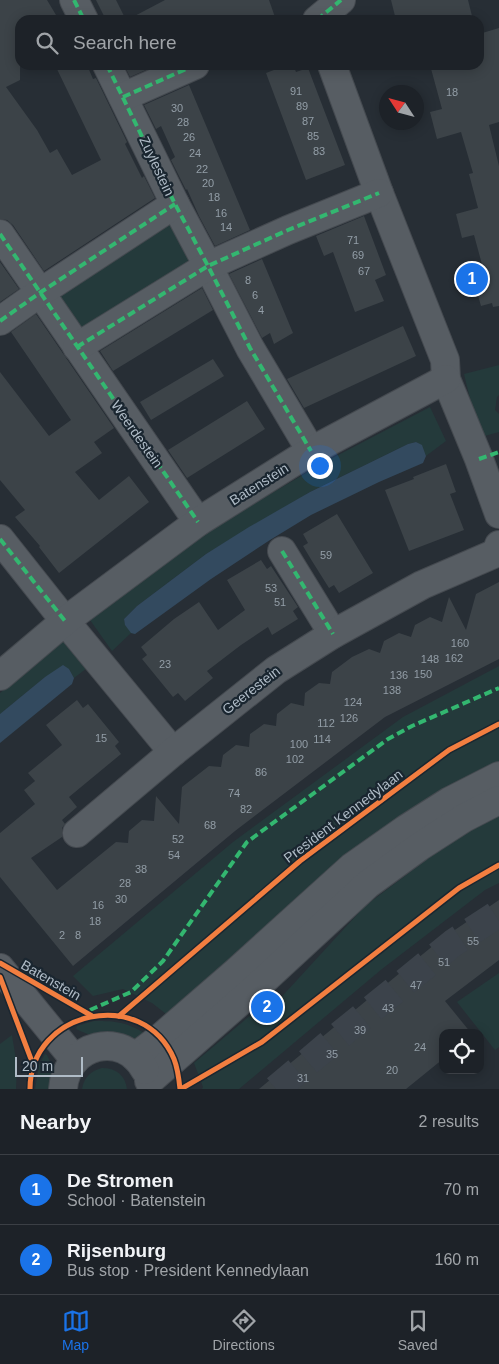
<!DOCTYPE html>
<meta charset="utf-8">
<style>
body{margin:0;font-family:Helvetica,sans-serif;background:#252a30;color:#f1f3f6}
.controls{position:absolute;right:15px;bottom:15px;display:grid;overflow:hidden;border-radius:10px;box-shadow:0 2px 12px #0003}
.controls button{width:45px;height:45px;display:grid;place-items:center;padding:0;border:0;border-bottom:1px solid #3b3f45;background:#1d2228;color:#f1f3f6;font:25px sans-serif}
.compass{position:absolute;left:379px;top:85px;width:45px;height:45px;border-radius:50%;background:#1d2228;box-shadow:0 2px 12px #0003;rotate:306deg}
.scale{position:absolute;left:15px;bottom:12px;width:68px;box-sizing:border-box;padding-left:5px;border:2px solid #b0bcc7;border-top:0;font-size:14px;line-height:18px;white-space:nowrap;color:#b0bcc7;-webkit-text-stroke:4px #1a2630;paint-order:stroke}
.you{position:absolute;left:319px;top:465px;width:18px;height:18px;margin:-12px;border:4px solid #fff;border-radius:50%;background:#1a73e8;box-shadow:0 0 0 8px #1a73e833}
.badge{display:grid;place-items:center;width:32px;height:32px;border-radius:50%;background:#1a73e8;color:#fff;font-size:16px;font-weight:700}
.pin{position:absolute;translate:-50% -50%;border:2px solid #fff;box-shadow:0 1px 5px #0006}
.list{margin:0;padding:0;list-style:none}
h2{display:flex;justify-content:space-between;align-items:center;height:65px;margin:0;padding:0 20px;font-size:21px}
h2 small{font-size:16px;font-weight:400;color:#a0a4a8}
.list li{display:grid;grid-template-columns:32px 1fr auto;gap:15px;align-items:center;box-sizing:border-box;height:70px;padding:0 20px;border-top:1px solid #3b3f45}
.list b{display:block;font-size:19px;white-space:nowrap}
.list p{margin:0;font-size:16px;white-space:nowrap;color:#a0a4a8}
.list em{font-size:16px;font-style:normal;color:#a0a4a8}
.icon{flex:none;width:28px;height:28px;fill:none;stroke:currentColor;stroke-width:2;stroke-linecap:round;stroke-linejoin:round}
.map{position:relative;flex:none;width:499px;height:1089px;overflow:hidden}
.search{position:absolute;background:#1d2228;box-shadow:0 2px 12px #0003;left:15px;right:15px;top:15px;height:55px;display:flex;align-items:center;gap:12px;box-sizing:border-box;padding:0 18px;border-radius:15px;color:#a0a4a8;font-size:19px}
.sheet{height:205px;background:#1d2228}
nav{display:flex;justify-content:space-around;align-items:center;box-sizing:border-box;height:70px;border-top:1px solid #3b3f45;background:#1d2228;font-size:14px;color:#a0a4a8}
nav a{display:grid;justify-items:center;gap:2px}
nav .on{color:#1a73e8}
.map>svg:first-child{display:block}
.green{fill:#243a3b}
.water{fill:#334a5f}
.building{fill:#3c4348}
.lines{fill:none;stroke-linecap:round;stroke-linejoin:round}
.minor-tunnel{stroke:#3c434b;stroke-width:28;stroke-dasharray:28 14;stroke-linecap:butt}
.minor-casing{stroke:#454a50;stroke-width:30}
.minor{stroke:#575d63;stroke-width:28}
.quiet{stroke:#33b770;stroke-width:4;stroke-dasharray:8 4;stroke-linecap:butt}
.cycleway-casing{stroke:#1a2630;stroke-width:8}
.cycleway{stroke:#f27e40;stroke-width:5}
.labels{text-anchor:middle;stroke-width:4.5;stroke-linejoin:round;paint-order:stroke}
.number-label{font-size:11px;fill:#939ea7}
.street-label{font-size:14px;fill:#b0bcc7;stroke:#1a2630}
</style>
<div class="map">
<svg width="499" height="1089" viewBox="0 0 499 1089">
<rect width="100%" height="100%" fill="#272e35"/>
<g class="green">
<polygon points="170,215 199,263 83,335 52,288"/>
<polygon points="499,365 499,395 497,397 495,410 499,414 499,432 481,437 475,419 464,374"/>
<polygon points="430,407 446,441 426,456 422,446 416,442 408,444 310,492 206,554 137,606 124,619 126,626 135,634 131,633 112,651 90,620 193,539 325,462"/>
<polygon points="63,640 87,668 74,678 69,669 45,677 0,714 0,693"/>
<polygon points="499,666 499,765 170,1017 152,1003 123,989 93,996 73,976 233,842 403,717"/>
<polygon points="499,814 499,883 485,890 382,969 239,1089 202,1089 203,1087 194,1063 252,1014 264,1016 365,906 450,842"/>
<polygon points="499,973 499,1047 495,1050 457,1002"/>
<path d="M94,1021c23,0 32,1 52,13l-4,6c-21,2 -47,-1 -66,-11l1,-3z"/>
<polygon points="12,1035 17,1066 16,1089 0,1089 0,1044"/>
<path d="M45,1054l2,1c6,12 6,21 4,34h-16l4,-24z"/>
<path d="M102,1068c14,0 23,7 25,21h-45c2,-12 9,-18 20,-21z"/>
</g>
<g class="water">
<polygon points="416,442 422,445 426,456 423,463 379,482 311,515 270,540 211,579 135,634 131,633 125,625 124,619 137,606 206,554 249,527 310,492 408,444"/>
<polygon points="63,665 69,669 74,678 72,684 0,743 0,714 45,677"/>
</g>
<g class="building">
<polygon points="0,0 47,0 59,20 20,20 20,80 6,87 37,130 50,153 57,149 72,175 101,160 55,65 87,65 93,79 96,78 127,142 125,144 142,178 144,176 155,198 44,271 13,225 7,220 0,219"/>
<polygon points="96,0 116,0 126,20 106,20"/>
<polygon points="165,0 269,0 276,20 127,20"/>
<polygon points="391,0 468,0 473,20 396,20"/>
<polygon points="499,28 499,122 489,125 499,166 499,306 493,307 492,303 481,306 471,271 483,268 474,235 462,238 456,214 478,208 469,174 473,173 461,132 437,139 430,112 442,109 430,65 479,65 479,34"/>
<polygon points="124,65 157,65 130,77"/>
<polygon points="287,65 293,65 296,72 308,68 345,165 306,180 266,73"/>
<polygon points="189,85 250,230 215,246 199,216 187,189 186,190 171,160 175,157 161,126 156,129 144,105"/>
<polygon points="364,216 386,275 375,280 384,301 355,312 333,252 324,256 316,236"/>
<polygon points="262,259 293,333 274,344 270,333 262,338 229,274"/>
<polygon points="0,262 19,289 0,302"/>
<polygon points="202,288 213,310 113,371 100,351"/>
<polygon points="36,314 114,428 94,442 102,453 75,472 99,500 129,476 149,502 59,573 39,547 40,546 15,517 25,510 0,480 0,372 49,436 71,420 11,332"/>
<polygon points="403,326 416,356 304,408 287,379"/>
<polygon points="213,359 224,376 151,420 140,402"/>
<polygon points="247,401 265,429 187,478 168,450"/>
<polygon points="446,464 456,492 450,494 464,530 409,551 385,490 414,479 413,477"/>
<polygon points="337,514 373,573 339,593 334,585 329,588 312,561 303,546 308,543 303,534"/>
<polygon points="261,560 267,569 271,566 298,607 293,611 298,619 272,635 268,627 241,645 207,671 213,678 185,701 178,693 173,697 142,659 147,655 141,647 174,619 199,602 218,630 245,610 227,580"/>
<polygon points="499,582 499,659 385,717 235,831 73,966 0,877 0,833 35,804 24,790 35,781 28,773 62,745 46,725 77,700 83,708 88,704 119,742 115,746 121,754 69,797 77,807 62,820 65,824 62,828 62,837 31,858 57,890 116,842 128,843 129,831 142,820 154,821 156,796 179,824 182,787 209,766 221,767 223,755 236,745 249,747 250,734 264,724 276,726 277,714 291,703 304,706 305,693 319,683 330,684 332,672 352,657 369,649 380,653 384,641 399,633 411,637 415,625 430,617 442,622 449,597 466,630 476,594"/>
<polygon points="499,900 499,960 445,1001 471,1033 443,1033 443,1059 406,1089 259,1089 440,940"/>
</g>
<g class="lines">
<polyline class="minor-tunnel" points="276,1089 341,1034 453,943 499,913"/>
<g class="minor-casing">
<g id="minor">
<polyline points="74,0 84,20"/>
<polyline points="317,20 341,0"/>
<polyline points="107,65 175,204 208,266 250,348 311,451"/>
<polyline points="332,65 379,193 445,360 446,379 479,459 499,514"/>
<polyline points="123,97 195,65"/>
<polyline points="0,234 198,522"/>
<polyline points="0,321 41,292 175,204"/>
<polyline points="77,347 208,266 288,230 379,193"/>
<polyline points="0,539 65,621 173,752"/>
<polyline points="282,551 333,634"/>
<polyline points="0,676 65,621 198,522 311,451 446,379"/>
<polyline points="77,833 173,752 276,670 333,634 422,585 496,553 499,545"/>
<polyline points="0,968 75,1060"/>
<polyline points="135,1057 160,1038 236,972 352,867 406,829 450,801 499,776"/>
<polyline points="149,1081 251,992 368,884 419,847 464,818 499,800"/>
<path d="M63,1089c3,-45 60,-60 82,-19"/>
</g>
</g>
<use href="#minor" class="minor"/>
<g class="quiet">
<polyline points="74,0 84,20"/>
<polyline points="317,20 341,0"/>
<polyline points="107,65 175,204 208,266 250,348 311,451"/>
<polyline points="123,97 195,65"/>
<polyline points="0,234 198,522"/>
<polyline points="0,321 41,292 175,204"/>
<polyline points="77,347 208,266 288,230 379,193"/>
<polyline points="479,459 499,452"/>
<polyline points="0,539 65,621"/>
<polyline points="282,551 333,634"/>
<polyline points="90,1010 131,992 163,961 247,842 388,739 412,726 499,688"/>
</g>
<g class="cycleway-casing">
<g id="cycleway">
<polyline points="0,963 92,1016"/>
<polyline points="0,977 34,1067"/>
<polyline points="119,1016 300,861 449,750 499,724"/>
<path d="M30,1089c0,-79 113,-103 144,-30 4,10 5,20 6,30"/>
<polyline points="181,1089 262,1042 459,888 499,865"/>
</g>
</g>
<use href="#cycleway" class="cycleway"/>
</g>
<g class="labels">
<g class="number-label">
<text x="296" y="95">91</text>
<text x="452" y="96">18</text>
<text x="302" y="110">89</text>
<text x="177" y="112">30</text>
<text x="308" y="125">87</text>
<text x="183" y="126">28</text>
<text x="313" y="140">85</text>
<text x="189" y="141">26</text>
<text x="319" y="155">83</text>
<text x="195" y="157">24</text>
<text x="202" y="173">22</text>
<text x="208" y="187">20</text>
<text x="214" y="201">18</text>
<text x="221" y="217">16</text>
<text x="226" y="231">14</text>
<text x="353" y="244">71</text>
<text x="358" y="259">69</text>
<text x="364" y="275">67</text>
<text x="248" y="284">8</text>
<text x="255" y="299">6</text>
<text x="261" y="314">4</text>
<text x="326" y="559">59</text>
<text x="271" y="592">53</text>
<text x="280" y="606">51</text>
<text x="460" y="647">160</text>
<text x="454" y="662">162</text>
<text x="430" y="663">148</text>
<text x="165" y="668">23</text>
<text x="423" y="678">150</text>
<text x="399" y="679">136</text>
<text x="392" y="694">138</text>
<text x="353" y="706">124</text>
<text x="349" y="722">126</text>
<text x="326" y="727">112</text>
<text x="101" y="742">15</text>
<text x="322" y="743">114</text>
<text x="299" y="748">100</text>
<text x="295" y="763">102</text>
<text x="261" y="776">86</text>
<text x="234" y="797">74</text>
<text x="246" y="813">82</text>
<text x="210" y="829">68</text>
<text x="178" y="843">52</text>
<text x="174" y="859">54</text>
<text x="141" y="873">38</text>
<text x="125" y="887">28</text>
<text x="121" y="903">30</text>
<text x="98" y="909">16</text>
<text x="95" y="925">18</text>
<text x="62" y="939">2</text>
<text x="78" y="939">8</text>
<text x="473" y="945">55</text>
<text x="444" y="966">51</text>
<text x="416" y="989">47</text>
<text x="388" y="1012">43</text>
<text x="360" y="1034">39</text>
<text x="420" y="1051">24</text>
<text x="332" y="1058">35</text>
<text x="392" y="1074">20</text>
<text x="303" y="1082">31</text>
</g>
<g class="street-label">
<text transform="translate(157 166) rotate(65)" y="5">Zuylestein</text>
<text transform="translate(137 434) rotate(55)" y="5">Weerdestein</text>
<text transform="translate(259 484) rotate(-32)" y="5">Batenstein</text>
<text transform="translate(251 690) rotate(-38)" y="5">Geerestein</text>
<text transform="translate(343 816) rotate(-37)" y="5">President Kennedylaan</text>
<text transform="translate(51 980) rotate(30)" y="5">Batenstein</text>
</g>
</g>
</svg>
<div class="controls">
<button><svg class="icon" aria-label="locate" viewBox="0 0 24 24"><circle cx="12" cy="12" r="6"/><path d="M12 2v4M12 18v4M2 12h4M18 12h4"/></svg></button>
</div>
<svg class="compass" viewBox="-18 -18 36 36"><path d="M0-13l5 13h-10z" fill="#e53935"/><path d="M0 13l5-13h-10z" fill="#a0a4a8"/></svg>
<div class="scale">20 m</div>
<div class="you"></div>
<div class="pin badge" style="left:472px;top:279px">1</div>
<div class="pin badge" style="left:267px;top:1007px">2</div>
<div class="search"><svg class="icon" aria-label="search" viewBox="0 0 24 24"><circle cx="10" cy="10" r="6"/><path d="M15 15l6 6"/></svg>Search here</div>
</div>
<section class="sheet">
<h2>Nearby<small>2 results</small></h2>
<ul class="list">
<li><span class="badge">1</span><div><b>De Stromen</b><p>School · Batenstein</p></div><em>70 m</em></li>
<li><span class="badge">2</span><div><b>Rijsenburg</b><p>Bus stop · President Kennedylaan</p></div><em>160 m</em></li>
</ul>
</section>
<nav>
<a class="on"><svg class="icon" aria-label="map" viewBox="0 0 24 24"><path d="M3 6l6-2 6 2 6-2v14l-6 2-6-2-6 2zM9 4v14M15 6v14"/></svg>Map</a>
<a><svg class="icon" aria-label="directions" viewBox="0 0 24 24"><path d="M12 3l9 9-9 9-9-9zM9 14v-3h6M13 9l2 2-2 2"/></svg>Directions</a>
<a><svg class="icon" aria-label="saved" viewBox="0 0 24 24"><path d="M7 4h10v16l-5-4-5 4z"/></svg>Saved</a>
</nav>
